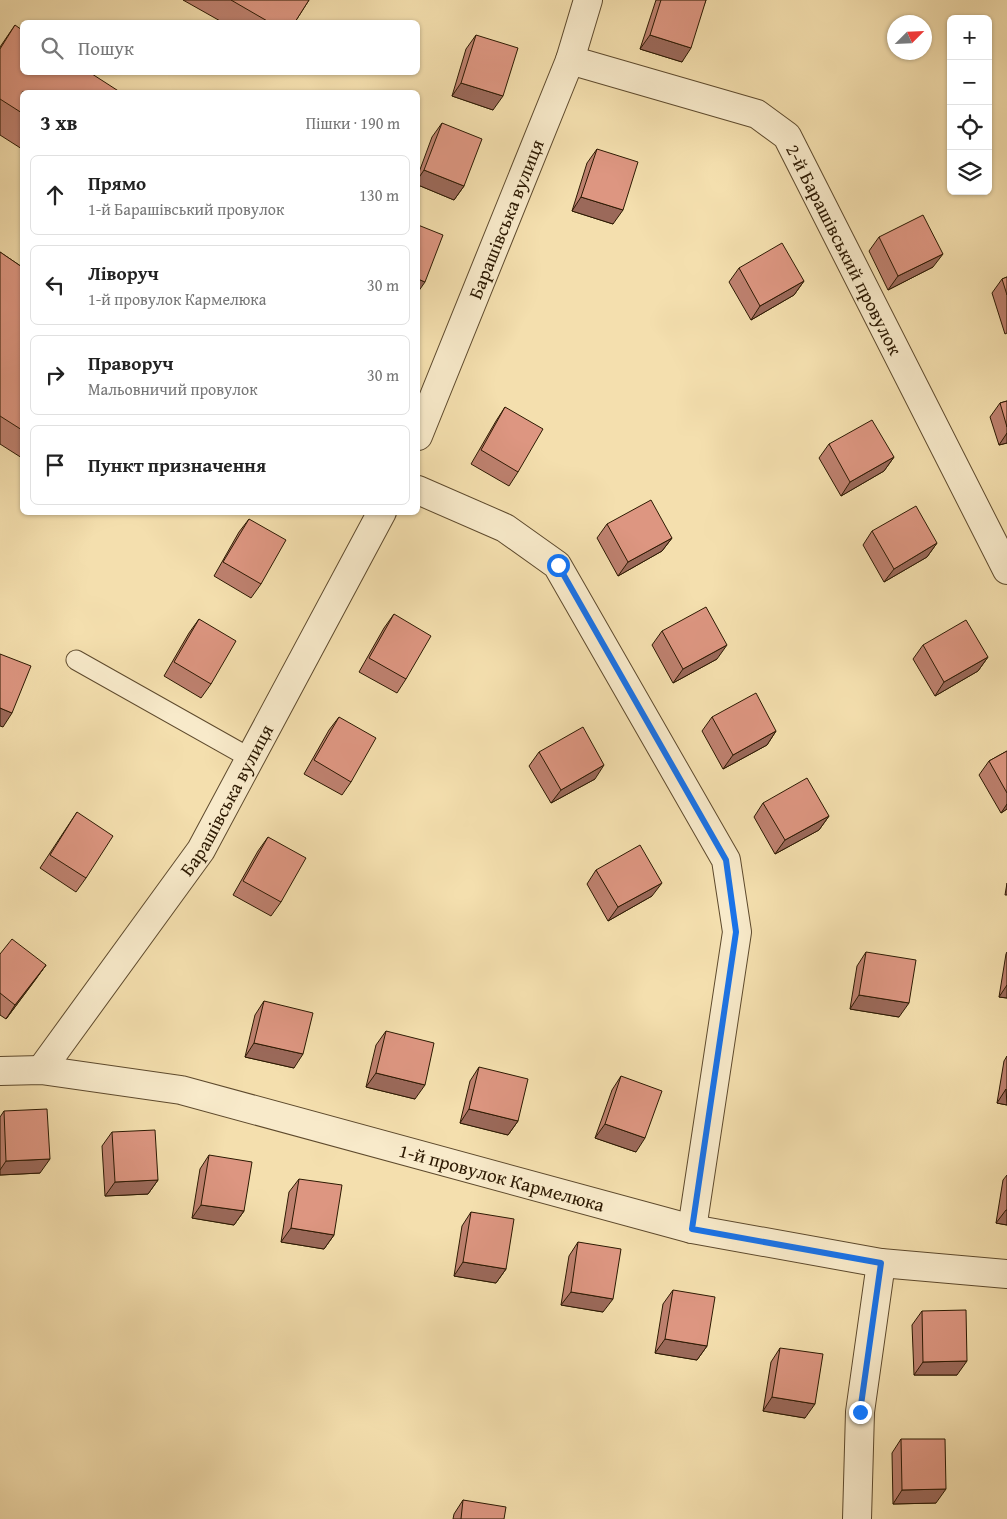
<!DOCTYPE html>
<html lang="uk">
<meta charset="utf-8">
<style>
body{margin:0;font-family:"Gentium Book Plus",serif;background:#f2f2f2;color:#222}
.controls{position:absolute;right:15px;top:15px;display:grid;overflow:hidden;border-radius:8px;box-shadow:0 1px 4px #0004}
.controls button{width:45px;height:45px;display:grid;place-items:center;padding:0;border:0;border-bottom:1px solid #e0e0e0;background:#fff;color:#222;font:25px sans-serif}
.compass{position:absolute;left:887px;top:15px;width:45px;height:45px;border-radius:50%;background:#fff;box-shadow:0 1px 4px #0004;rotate:66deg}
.stop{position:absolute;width:15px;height:15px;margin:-11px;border:4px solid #1a73e8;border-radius:50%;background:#fff}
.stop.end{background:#1a73e8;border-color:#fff;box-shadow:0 1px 5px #0008}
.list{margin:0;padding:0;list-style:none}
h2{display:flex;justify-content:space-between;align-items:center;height:65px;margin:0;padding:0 20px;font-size:21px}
h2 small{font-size:16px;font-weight:400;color:#767676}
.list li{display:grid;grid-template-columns:32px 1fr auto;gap:15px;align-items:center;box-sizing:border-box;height:80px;margin:0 10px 10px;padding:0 10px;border:1px solid #e0e0e0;border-radius:8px}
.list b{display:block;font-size:19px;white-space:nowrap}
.list p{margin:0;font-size:16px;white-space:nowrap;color:#767676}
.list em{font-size:16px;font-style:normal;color:#767676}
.icon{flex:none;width:28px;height:28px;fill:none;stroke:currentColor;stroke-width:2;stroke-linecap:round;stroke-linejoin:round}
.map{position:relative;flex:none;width:1007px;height:1519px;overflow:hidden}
.search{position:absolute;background:#fff;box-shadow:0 1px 4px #0004;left:20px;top:20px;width:400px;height:55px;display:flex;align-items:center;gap:12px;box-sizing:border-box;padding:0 18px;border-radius:8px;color:#767676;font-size:19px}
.panel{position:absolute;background:#fff;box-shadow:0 1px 4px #0004;left:20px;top:90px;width:400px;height:425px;border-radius:8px}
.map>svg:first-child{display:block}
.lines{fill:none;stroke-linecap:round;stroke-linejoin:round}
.service-casing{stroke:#5e4a2d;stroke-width:21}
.minor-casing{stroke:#5e4a2d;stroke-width:30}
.service{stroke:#f8eaca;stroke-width:19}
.minor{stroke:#f8eaca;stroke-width:28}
.wall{fill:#be816f;stroke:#2c1902}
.shaded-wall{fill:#9b695a;stroke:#2c1902}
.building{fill:#dd9681;stroke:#2c1902}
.route{stroke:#1a73e8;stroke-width:6}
.labels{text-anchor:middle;stroke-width:4;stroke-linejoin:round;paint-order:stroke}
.street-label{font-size:19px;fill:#2c1902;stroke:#f8eaca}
</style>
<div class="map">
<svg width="1007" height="1519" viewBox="0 0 1007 1519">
<rect width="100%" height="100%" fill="#f4dfae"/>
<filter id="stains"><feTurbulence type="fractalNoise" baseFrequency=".004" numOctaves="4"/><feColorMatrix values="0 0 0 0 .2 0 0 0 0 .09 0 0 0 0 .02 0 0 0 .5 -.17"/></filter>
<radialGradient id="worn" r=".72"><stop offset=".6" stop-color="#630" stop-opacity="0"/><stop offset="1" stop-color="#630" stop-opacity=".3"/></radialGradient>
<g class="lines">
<g class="service-casing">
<polyline id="service" points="76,660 250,758"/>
</g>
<g class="minor-casing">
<g id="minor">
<path id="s1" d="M570,60l187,54 30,22 220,434"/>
<path id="s2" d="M418,436l152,-376 18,-60"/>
<polyline points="418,490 505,528 557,565 726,860 737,932 692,1229"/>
<path id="s3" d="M41,1070l160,-220 181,-338"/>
<path id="s4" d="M0,1071l41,-1 140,20 511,139 189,34 126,11"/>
<polyline points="857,1519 860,1412 881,1263"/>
</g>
</g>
<use href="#service" class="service"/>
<use href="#minor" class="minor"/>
</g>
<g class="wall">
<polygon points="183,0 309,0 295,22 222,22"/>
<polygon points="656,0 706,0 682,62 640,49"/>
<polygon points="15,25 22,92 22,149 0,135 0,47"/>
<polygon points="476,35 493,110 452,96 466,49"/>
<polygon points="442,123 464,186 454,200 418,185 418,175 432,137"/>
<polygon points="597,149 613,224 572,211 587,163"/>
<polygon points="879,237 933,267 888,290 869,251"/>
<polygon points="0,252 22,267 22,458 0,444"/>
<polygon points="739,268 804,281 794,295 751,320 729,282"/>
<polygon points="1007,277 1007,333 1005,334 992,293 1002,279"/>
<polygon points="1007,401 1007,443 999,445 990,417 1000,403"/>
<polygon points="505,407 518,472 509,486 471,464 496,421"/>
<polygon points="829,444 894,457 884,471 841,496 819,458"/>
<polygon points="249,519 261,584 251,598 214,576 239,532"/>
<polygon points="607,524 672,538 662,551 618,576 597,538"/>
<polygon points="872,531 937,543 927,557 884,582 863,545"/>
<polygon points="394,614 406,679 397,693 359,672 384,628"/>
<polygon points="199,619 211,684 201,698 164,676 189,633"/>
<polygon points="662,631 717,659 673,683 652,645"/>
<polygon points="923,645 988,657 978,671 935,696 913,659"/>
<polygon points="339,717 351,782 342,795 304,774 329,730"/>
<polygon points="712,717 776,731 767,745 723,769 702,731"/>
<polygon points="1007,751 1007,809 1001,813 979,775 989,761"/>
<polygon points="539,752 595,779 551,803 529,766"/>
<polygon points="763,803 829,816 819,830 775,854 754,817"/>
<polygon points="77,812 86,878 76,892 40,868"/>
<polygon points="268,837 281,902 271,916 233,895 258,851"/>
<polygon points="596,870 652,896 608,921 587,884"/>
<polygon points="1007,883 1007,895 1005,895"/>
<polygon points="866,952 899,1017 850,1009 857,966"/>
<polygon points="1007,952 1007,998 999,997 1006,954"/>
<polygon points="0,954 46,965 6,1019 0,1015"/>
<polygon points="264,1001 294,1068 245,1057 255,1015"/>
<polygon points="386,1031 415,1099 366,1087 376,1045"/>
<polygon points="1007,1056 1007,1105 997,1103 1004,1061"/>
<polygon points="479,1067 518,1121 508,1135 460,1123 470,1081"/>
<polygon points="621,1076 636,1152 595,1138 612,1090"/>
<polygon points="4,1111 40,1173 0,1175 0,1117"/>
<polygon points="112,1132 158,1180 148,1194 105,1196 102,1146"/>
<polygon points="209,1155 244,1211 234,1225 192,1218 200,1169"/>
<polygon points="1007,1175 1007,1225 996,1223 1003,1180"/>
<polygon points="299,1179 334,1235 324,1249 281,1242 289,1192"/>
<polygon points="471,1212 506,1269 496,1283 454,1276 462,1226"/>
<polygon points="578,1242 603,1312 561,1305 569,1256"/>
<polygon points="673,1290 707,1346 697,1360 655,1353 663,1304"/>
<polygon points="922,1311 957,1375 914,1375 912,1325"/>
<polygon points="780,1348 805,1418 763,1411 771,1362"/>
<polygon points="901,1439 936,1503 893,1504 892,1453"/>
<polygon points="463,1500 504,1519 453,1519 454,1514"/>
</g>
<g class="shaded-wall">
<polygon points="650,35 691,48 682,62 640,49"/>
<polygon points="461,83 503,96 493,110 452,96"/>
<polygon points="424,170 464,186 454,200 418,185 418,179"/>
<polygon points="581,197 623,210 613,224 572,211"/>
<polygon points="943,254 933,267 888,290 898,276"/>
<polygon points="418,279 425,282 418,292"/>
<polygon points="804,281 794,295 751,320 760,306"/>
<polygon points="1007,433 1007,443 999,445"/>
<polygon points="894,457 884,471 841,496 850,482"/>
<polygon points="672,538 662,551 618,576 628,562"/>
<polygon points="937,543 927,557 884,582 894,569"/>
<polygon points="727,645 717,659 673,683 683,669"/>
<polygon points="988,657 978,671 935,696 944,682"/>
<polygon points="0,708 12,713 3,727 0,726"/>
<polygon points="776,731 767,745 723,769 733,755"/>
<polygon points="604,765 595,779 551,803 561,790"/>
<polygon points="1007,804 1007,809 1001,813"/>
<polygon points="829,816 819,830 775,854 785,840"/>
<polygon points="662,883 652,896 608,921 618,907"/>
<polygon points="46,965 36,979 6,1019 15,1005"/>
<polygon points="1007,985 1007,998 999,997"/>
<polygon points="859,995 909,1003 899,1017 850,1009"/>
<polygon points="254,1043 303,1054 294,1068 245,1057"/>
<polygon points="376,1073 425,1085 415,1099 366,1087"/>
<polygon points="1006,1089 1007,1105 997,1103"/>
<polygon points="469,1109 518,1121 508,1135 460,1123"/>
<polygon points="605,1124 645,1138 636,1152 595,1138"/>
<polygon points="50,1159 40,1173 0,1175 0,1170 6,1161"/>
<polygon points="158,1180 148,1194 105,1196 115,1182"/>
<polygon points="201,1205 244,1211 234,1225 192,1218"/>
<polygon points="1006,1210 1007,1210 1007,1225 996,1223"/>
<polygon points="291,1228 334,1235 324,1249 281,1242"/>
<polygon points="463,1262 506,1269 496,1283 454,1276"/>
<polygon points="571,1292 613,1299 603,1312 561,1305"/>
<polygon points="665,1339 707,1346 697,1360 655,1353"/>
<polygon points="967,1361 957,1375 914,1375 923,1362"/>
<polygon points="772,1397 815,1404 805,1418 763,1411"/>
<polygon points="946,1489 936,1503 893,1504 902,1490"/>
</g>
<g class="building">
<polygon points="231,0 309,0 295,22 269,22"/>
<polygon points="661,0 706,0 691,48 650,35"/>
<polygon points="15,25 22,30 22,72 89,72 120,92 22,92 22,113 0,99 0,49"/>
<polygon points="476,35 518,48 503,96 461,83"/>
<polygon points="442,123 482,139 464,186 424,170"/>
<polygon points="597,149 638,162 623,210 581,197"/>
<polygon points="923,215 943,254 898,276 879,237"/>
<polygon points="418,225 443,235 425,282 418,279"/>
<polygon points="782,243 804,281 760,306 739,268"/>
<polygon points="0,252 22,267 22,430 0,416"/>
<polygon points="1007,277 1007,295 1002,279"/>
<polygon points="1007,401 1007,427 1000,403"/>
<polygon points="505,407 543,429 518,472 481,450"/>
<polygon points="872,420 894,457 850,482 829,444"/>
<polygon points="651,500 672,538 628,562 607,524"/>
<polygon points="916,506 937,543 894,569 872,531"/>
<polygon points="249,519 286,540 261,584 223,562"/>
<polygon points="706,607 727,645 683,669 662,631"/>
<polygon points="394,614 431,636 406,679 369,658"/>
<polygon points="199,619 236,641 211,684 174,662"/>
<polygon points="966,620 988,657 944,682 923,645"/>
<polygon points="0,654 31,666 12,713 0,708"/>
<polygon points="756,693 776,731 733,755 712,717"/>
<polygon points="339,717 376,738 351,782 314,760"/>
<polygon points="583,727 604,765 561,790 539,752"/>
<polygon points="1007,751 1007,793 989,761"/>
<polygon points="807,778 829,816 785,840 763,803"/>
<polygon points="77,812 113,836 86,878 50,855"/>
<polygon points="268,837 306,858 281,902 243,881"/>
<polygon points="640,845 662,883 618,907 596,870"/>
<polygon points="12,939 46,965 15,1005 0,993 0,954"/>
<polygon points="866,952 916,960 909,1003 859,995"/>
<polygon points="264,1001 313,1013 303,1054 254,1043"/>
<polygon points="386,1031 434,1043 425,1085 376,1073"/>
<polygon points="479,1067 528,1079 518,1121 469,1109"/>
<polygon points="621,1076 662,1091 645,1138 605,1124"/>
<polygon points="47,1109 50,1159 6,1161 4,1111"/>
<polygon points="155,1130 158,1180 115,1182 112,1132"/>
<polygon points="209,1155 252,1162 244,1211 201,1205"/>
<polygon points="299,1179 342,1185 334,1235 291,1228"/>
<polygon points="471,1212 514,1219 506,1269 463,1262"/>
<polygon points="578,1242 621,1249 613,1299 571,1292"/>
<polygon points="673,1290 715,1297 707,1346 665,1339"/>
<polygon points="966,1310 967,1361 923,1362 922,1311"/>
<polygon points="780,1348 823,1354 815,1404 772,1397"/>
<polygon points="901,1439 945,1439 946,1489 902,1490"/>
<polygon points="463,1500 506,1507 504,1519 461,1519"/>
</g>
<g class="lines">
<polyline class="route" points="558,565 726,860 736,932 692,1229 881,1263 860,1412"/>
</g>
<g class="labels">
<g class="street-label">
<text dy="7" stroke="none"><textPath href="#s2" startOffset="234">Барашівська вулиця</textPath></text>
<text dy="7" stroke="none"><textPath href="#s1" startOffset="359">2-й Барашівський провулок</textPath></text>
<text dy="7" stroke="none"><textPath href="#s3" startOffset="328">Барашівська вулиця</textPath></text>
<text dy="7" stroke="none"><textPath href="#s4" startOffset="515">1-й провулок Кармелюка</textPath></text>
</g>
</g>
<rect width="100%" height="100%" filter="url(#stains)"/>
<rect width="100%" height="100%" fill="url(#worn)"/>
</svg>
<div class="controls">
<button>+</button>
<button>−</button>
<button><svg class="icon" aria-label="locate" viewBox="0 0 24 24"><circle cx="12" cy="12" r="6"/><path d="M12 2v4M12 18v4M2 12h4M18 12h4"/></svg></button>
<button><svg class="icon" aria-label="layers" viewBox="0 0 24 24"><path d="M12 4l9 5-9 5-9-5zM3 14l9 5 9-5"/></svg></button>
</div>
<svg class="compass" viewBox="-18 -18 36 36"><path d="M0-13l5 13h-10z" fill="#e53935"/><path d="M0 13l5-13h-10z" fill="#767676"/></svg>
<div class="stop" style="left:558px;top:565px"></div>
<div class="stop end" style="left:860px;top:1412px"></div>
<div class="search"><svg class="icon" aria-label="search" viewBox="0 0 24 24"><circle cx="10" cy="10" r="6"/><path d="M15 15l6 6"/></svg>Пошук</div>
<section class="panel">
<h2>3 хв<small>Пішки · 190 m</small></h2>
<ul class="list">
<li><svg class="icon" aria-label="ahead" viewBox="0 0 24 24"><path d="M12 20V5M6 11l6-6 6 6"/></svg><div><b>Прямо</b><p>1-й Барашівський провулок</p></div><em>130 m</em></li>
<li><svg class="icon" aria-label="left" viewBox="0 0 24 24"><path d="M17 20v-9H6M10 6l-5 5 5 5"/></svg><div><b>Ліворуч</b><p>1-й провулок Кармелюка</p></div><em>30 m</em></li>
<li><svg class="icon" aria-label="right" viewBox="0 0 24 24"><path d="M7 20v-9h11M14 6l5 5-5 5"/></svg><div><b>Праворуч</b><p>Мальовничий провулок</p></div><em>30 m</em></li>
<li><svg class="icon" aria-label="arrive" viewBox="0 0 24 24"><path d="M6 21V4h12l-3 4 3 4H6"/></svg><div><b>Пункт призначення</b></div></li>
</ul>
</section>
</div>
